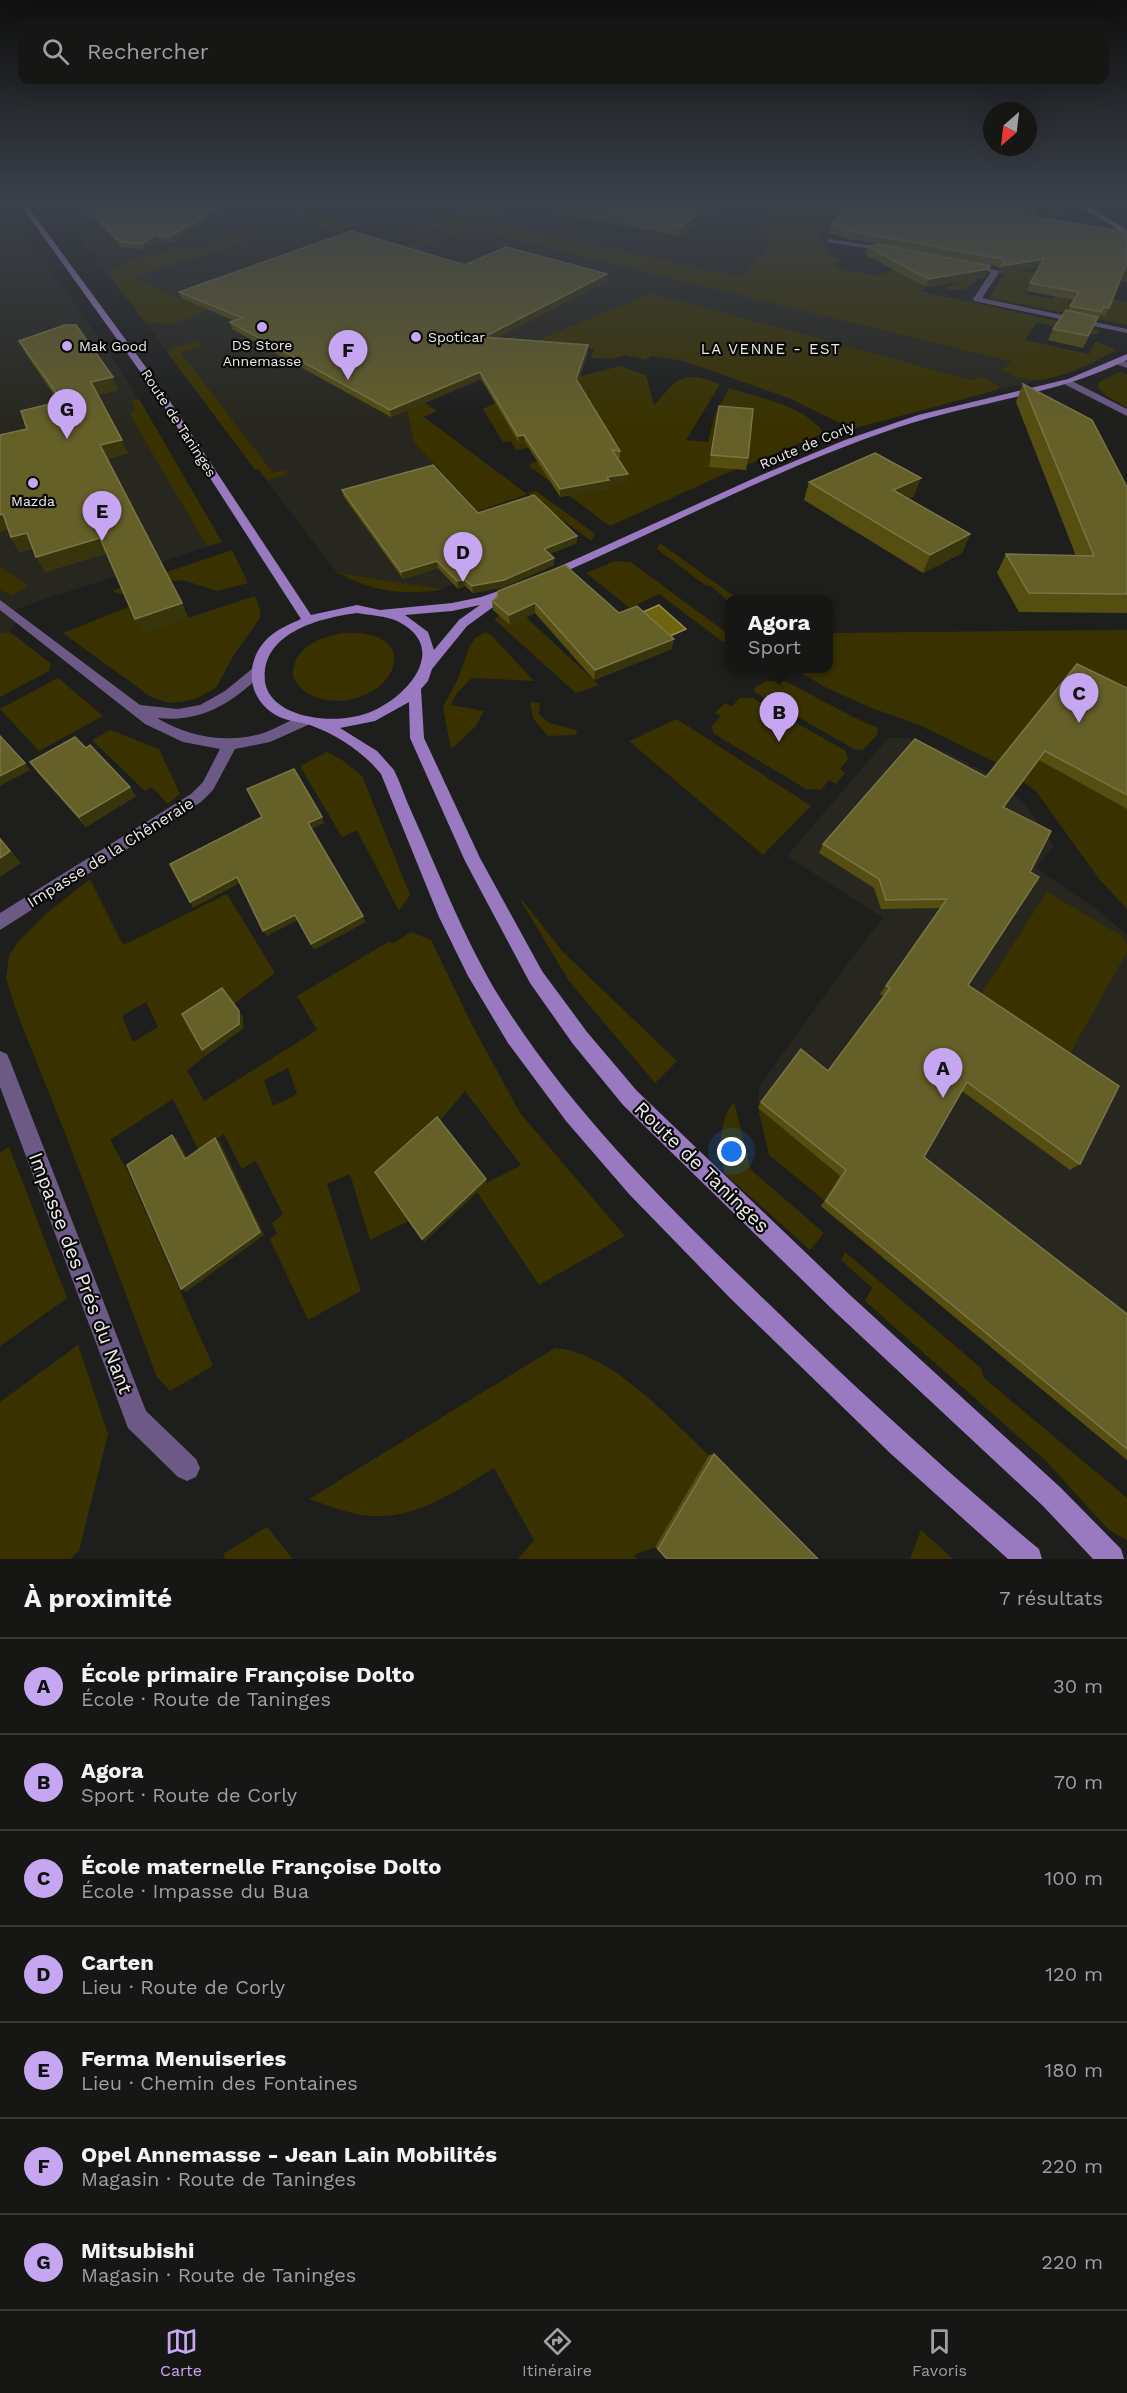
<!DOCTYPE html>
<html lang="fr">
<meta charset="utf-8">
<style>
body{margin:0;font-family:"Work Sans",sans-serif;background:#1f1f1e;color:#f1f3f6}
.compass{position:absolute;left:983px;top:102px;width:54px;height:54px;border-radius:50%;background:#161615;box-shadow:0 6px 24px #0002;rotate:208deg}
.you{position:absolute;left:732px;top:1152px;width:21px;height:21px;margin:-15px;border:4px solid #fff;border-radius:50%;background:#1a73e8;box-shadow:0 0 0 9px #1a73e833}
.badge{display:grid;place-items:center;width:39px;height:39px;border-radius:50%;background:#c6a6f0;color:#111;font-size:20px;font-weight:700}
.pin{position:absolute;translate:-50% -50px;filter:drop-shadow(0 2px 3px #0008)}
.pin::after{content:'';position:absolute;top:32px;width:21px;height:18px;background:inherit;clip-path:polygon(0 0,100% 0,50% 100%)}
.popup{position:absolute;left:725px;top:595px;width:108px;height:78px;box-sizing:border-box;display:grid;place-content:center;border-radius:12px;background:#161615;filter:drop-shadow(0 2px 4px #0005);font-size:20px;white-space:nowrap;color:#9e9fa0}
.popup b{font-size:22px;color:#f1f3f6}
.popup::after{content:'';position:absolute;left:50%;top:100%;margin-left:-12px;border:12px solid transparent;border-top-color:#161615}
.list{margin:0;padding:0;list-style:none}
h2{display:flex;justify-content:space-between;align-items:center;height:78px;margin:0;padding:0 24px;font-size:26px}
h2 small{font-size:20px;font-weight:400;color:#9e9fa0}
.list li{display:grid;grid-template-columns:39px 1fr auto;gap:18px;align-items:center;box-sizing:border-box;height:96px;padding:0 24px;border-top:2px solid #353534}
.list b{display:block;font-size:22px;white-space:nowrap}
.list p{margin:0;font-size:20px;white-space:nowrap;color:#9e9fa0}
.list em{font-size:20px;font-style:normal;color:#9e9fa0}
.icon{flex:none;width:33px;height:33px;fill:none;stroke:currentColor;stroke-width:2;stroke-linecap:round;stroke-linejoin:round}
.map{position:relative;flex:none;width:1127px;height:1559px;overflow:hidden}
.search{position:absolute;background:#161615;box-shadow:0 6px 24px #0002;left:18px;right:18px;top:18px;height:66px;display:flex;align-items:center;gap:15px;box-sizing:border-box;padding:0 21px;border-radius:12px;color:#9e9fa0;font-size:22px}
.sheet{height:750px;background:#161615}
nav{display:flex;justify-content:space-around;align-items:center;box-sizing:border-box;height:84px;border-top:2px solid #353534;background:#161615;font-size:16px;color:#9e9fa0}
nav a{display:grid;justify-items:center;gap:3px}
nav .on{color:#c6a6f0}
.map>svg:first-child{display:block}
.built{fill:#28271f}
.green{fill:#393200;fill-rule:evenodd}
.water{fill:#70650f;stroke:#958d50;stroke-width:1.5}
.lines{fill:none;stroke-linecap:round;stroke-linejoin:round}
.street{fill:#6c5985;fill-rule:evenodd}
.secondary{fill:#997ac1;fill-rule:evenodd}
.wall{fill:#554e10}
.shaded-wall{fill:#38340b}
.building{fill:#655f28;stroke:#7a7546;stroke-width:1.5}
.poi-dot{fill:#c6a6f0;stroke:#080807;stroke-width:2}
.labels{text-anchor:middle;stroke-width:4.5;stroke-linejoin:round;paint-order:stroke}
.far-poi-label{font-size:14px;fill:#ebebe9;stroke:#080807;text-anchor:start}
.far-street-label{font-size:14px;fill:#ebebe9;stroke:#080807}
.far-neighbourhood-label{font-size:15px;letter-spacing:1.5px;fill:#ebebe9;stroke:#080807}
.street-label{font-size:16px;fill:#ebebe9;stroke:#080807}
.near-street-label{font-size:20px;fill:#ebebe9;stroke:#080807}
</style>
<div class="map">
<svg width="1127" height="1559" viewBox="0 0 1127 1559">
<rect width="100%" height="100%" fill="#1e1e1c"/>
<g class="built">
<polygon points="49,204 780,204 759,220 770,246 741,277 489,222 1014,362 1000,371 1022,379 1045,379 997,390 1000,386 983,376 972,380 651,293 406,394 405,401 414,442 521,556 441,589 338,574 69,224"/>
<polygon points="0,212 22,232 112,356 222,542 36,602 13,611 19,617 10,632 0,637"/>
<polygon points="888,738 908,738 940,749 995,777 1025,804 1054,846 1036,868 1102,913 1127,935 1127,1460 821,1207 840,1176 758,1108 759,1087 853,956 883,918 787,856"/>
</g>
<g class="green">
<path d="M499,204h19l-24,13 -4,5 251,55 29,-30 -11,-27 21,-16h65l282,50v28l-5,-1 -2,-3 -84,-3 -11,19 28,5 2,-3 16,4 -2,4 4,1 34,-7 20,4v23l-138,-27 18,-28 -15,-3 49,6 9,-13 -212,-40 -13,6 9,3 -10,3 -7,-1 13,21 -2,3 15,6 -11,3 18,8 7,-2 16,6 18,-5 4,-8 -20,-11 -9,2 -5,-2 8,-3 111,26c-11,14 -15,17 -33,14v-2l21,-9 -42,9 -7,4 181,39 -3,5 -60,-13 -12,18 64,14 7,-13 20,9c-23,14 -66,35 -94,29 -7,-1 -15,-6 -22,-9l13,-8 -542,-133 -100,34 21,-14 59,-15 -19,-6 -20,6 -47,-12 -26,10 -40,-12 -6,-5 8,-5 56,14 9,-3 44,11 61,-26 16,3z"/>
<polygon points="966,204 1061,204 1075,213 1058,216 1045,215"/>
<polygon points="233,234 254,238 133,278 209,310 173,324 146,322 106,272 136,259 180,248 194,250 234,240 223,237"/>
<polygon points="651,293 972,380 983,376 1000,387 997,390 852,429 791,399 684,361 652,356 645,360 626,355 612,359 591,358 594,349 550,345 506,353"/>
<polygon points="199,340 201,347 181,353 273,473 285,470 288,474 267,480 259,469 255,470 167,352 172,348"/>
<path d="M620,366l26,9 8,31c24,-29 28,-36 66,-22l-34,56 22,2 6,-25 15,-29c33,11 74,17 95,45l-104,43 -110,50 -81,-60 2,-3 19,-4 -7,-14 -27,5 -5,-9 -8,1 -20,-33 64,-32 10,5z"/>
<polygon points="1120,372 1127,374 1127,408 1105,395 1098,387 1099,382"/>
<polygon points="406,394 420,405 425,403 437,411 424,417 527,494 536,491 595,534 591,541 528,494 478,511 414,442 405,401"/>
<polygon points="139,399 222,542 207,546 129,413 136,410 131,401"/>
<polygon points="660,543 738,599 730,600 729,602 711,586 705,585 657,549"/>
<polygon points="232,550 248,583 217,591 183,580 166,582 122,594 112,591"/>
<polygon points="615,561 631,562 728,634 729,639 723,642 659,594 630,608 586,573"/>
<polygon points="0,567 28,586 11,596 0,589"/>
<path d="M338,573l103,16v1c-41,5 -66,2 -103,-17z"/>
<polygon points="255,596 260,610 260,618 232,658 216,688 195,699 181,702 169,703 151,697 63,633 131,606 142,633"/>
<polygon points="515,607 599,685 576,693 494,619"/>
<polygon points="1127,630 1127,909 1100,880 1036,791 993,761 919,725 869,707 825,687 795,669 828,668 829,633"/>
<polygon points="10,632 51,664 49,671 0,697 0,634"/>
<polygon points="486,632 491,635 534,681 472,678 457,693 451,705 484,711 475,727 451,749 443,707 457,681 469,648 475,638"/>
<path d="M343,633c86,-5 52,76 -17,67 -15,-3 -26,-9 -33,-23 -2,-28 26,-40 50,-44z"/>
<polygon points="58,678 103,716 39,751 0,709"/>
<polygon points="766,681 785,681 853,717 878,728 877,735 863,750 854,749 756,693 754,688"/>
<polygon points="740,698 753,698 846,751 848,759 840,769 845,773 836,784 829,780 821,790 806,789 713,733 712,726 721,716 715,713 725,703 732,706"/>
<polygon points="530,702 540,703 539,714 549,723 577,730 576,735 548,736 533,718"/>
<polygon points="677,719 811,806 763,855 629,741"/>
<polygon points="110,730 159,749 180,794 168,804 152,787 145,791 92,740"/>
<polygon points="327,752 342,760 362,776 410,895 399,911 357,830 342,837 300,766"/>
<path d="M90,879l33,66 104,-51 48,79 -41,31 -7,-11 -40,26 20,36 -20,15 17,31 113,-71 -20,-34 93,-55 2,3 19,-12 20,8 40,83 49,90 105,123 -86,49 -62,-93 10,-9 34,-18 -56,-74 -26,31 -30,99 -39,19 -20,-66 -23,10 34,107 -53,29 -38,-81 7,-5 -5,-11 11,-9 -27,-53 -14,8 -18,-35 -25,17 -26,-52 -63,41 18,32 85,194 -43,25 -13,-14 -92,-244 -48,-120 -11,-35 3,-22 8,-13 30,-30zM146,1002l12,25 -25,15 -11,-26zM288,1068l9,26 -24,12 -9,-26z"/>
<polygon points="1047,892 1122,936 1127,944 1127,952 1069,1055 980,996"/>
<polygon points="521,901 523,901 563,952 677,1061 655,1083 569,981"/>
<path d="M734,1102l17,68 73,63 -14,17 -85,-76c-7,-22 -6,-55 9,-72z"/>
<polygon points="758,1108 840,1176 825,1201 769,1155"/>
<polygon points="9,1147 67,1298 0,1346 0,1152"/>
<polygon points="845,1252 981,1368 984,1378 1127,1498 1127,1540 1109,1530 1046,1461 865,1301 872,1288 841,1260"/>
<polygon points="78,1345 108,1434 79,1551 70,1559 0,1559 0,1402"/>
<path d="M555,1348c56,4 115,71 154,107l-54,92 -21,8 3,4h-119l16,-19 -40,-72c-40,24 -83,55 -132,47 -18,-3 -36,-10 -53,-16z"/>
<polygon points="267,1527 293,1559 225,1559 223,1554"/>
<polygon points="921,1530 953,1559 910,1559"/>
</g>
<polygon class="water" points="659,605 686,629 670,636 643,612"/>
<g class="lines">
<g class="street">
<polygon points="1015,212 1127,232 1127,236 1013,215"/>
<polygon points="829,239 889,248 892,250 889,252 827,242"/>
<polygon points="968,264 1000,271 982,298 1127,329 1127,333 974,301 973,299 991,272 965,268"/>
<polygon points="1119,359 1127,362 1127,368 1116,364 1116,360"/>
<polygon points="1064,380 1070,380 1127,409 1127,416 1064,384"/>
<path d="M0,600l140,105 38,4 22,-4 25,-14 28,-23h10l2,3c-6,7 -14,13 -21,19 -26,21 -53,32 -87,28 30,18 68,26 103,16 15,-4 28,-14 43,-18l7,5 -2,4 -38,17 -35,7 -22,41 -12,12 -201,128v-17l191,-119 12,-12 17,-33 -37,-7 -38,-18 -145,-114z"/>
<polygon points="0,1051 7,1054 10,1061 146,1411 196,1459 200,1468 196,1477 187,1481 178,1477 128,1428 0,1087"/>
</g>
<g class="secondary">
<path d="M20,204h6l133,181 152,230 46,-10 23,5 72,-7 29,-6 35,-12 4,1v6l-23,8 -1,5 -29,21 -35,43 -4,12 -7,8 3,49 56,120 62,113 45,61 50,59 213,204 211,193 60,61 3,10h-31l-50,-53 -209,-195 -211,-206 -50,-61 -43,-61 -65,-122 -55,-123 -1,-36 -34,19 -35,7 37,23 17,19c7,14 11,28 18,43 28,62 52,126 88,185 72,115 171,212 268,305 88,85 177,168 271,246l3,10h-34l-118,-106 -160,-155 -101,-104 -63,-73 -58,-78 -40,-67 -29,-59 -58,-143c-17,-22 -46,-40 -71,-49 -14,-4 -27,-4 -39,-13 -26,-19 -25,-54 -2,-75 9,-8 21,-13 32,-18l-149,-231zM480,605l-21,15 -25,30 -6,-18 -23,-17 47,-4zM357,613c12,2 29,3 40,8 55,27 9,78 -29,92 -22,8 -55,8 -77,-2 -12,-5 -24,-15 -26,-29 -5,-49 54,-64 92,-69z"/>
<polygon points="1077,204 1085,204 1127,230 1127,235"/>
<path d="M1127,354v6c-73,36 -155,42 -231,68 -118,40 -229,99 -343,149l-4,1 -6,-4 216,-98 86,-36 73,-25 150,-36z"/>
</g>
</g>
<g class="wall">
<polygon points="83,204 233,204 173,242 158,240 144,249 122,247 84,208"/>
<polygon points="555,204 727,204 680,236 556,213"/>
<polygon points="847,204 1037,204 1034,213 988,206 1033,218 1109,308 1105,316 1100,315 1083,348 1048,340 1053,329 1068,311 1074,300 1027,291 1030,283 1040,267 999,274 1000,269 999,267 849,239 830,233 831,225"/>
<polygon points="868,247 990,266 985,277 926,287 866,255"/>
<polygon points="465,265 607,281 496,338 588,352 578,382 620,451 620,458 617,458 628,474 628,481 609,485 609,488 560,497 525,442 519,443 481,379 391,417 232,329 230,322 235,321 181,298 179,292"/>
<polygon points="19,341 118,390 98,395 128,453 107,459 182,603 188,618 142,633 107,553 45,572 33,548 19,552 11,537 8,529 27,429 59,402 26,354"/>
<polygon points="1023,384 1127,487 1127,613 1019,612 997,573 1006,554 1076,556 1016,402"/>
<polygon points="719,406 748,458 746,470 709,467"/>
<polygon points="809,482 914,496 908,499 970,534 962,553 923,573 804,500"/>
<polygon points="342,490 478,513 577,543 549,554 554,558 554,565 504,587 473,593 465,586 458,589 438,568 403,579 344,497"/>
<polygon points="497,597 619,613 672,649 594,680 535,613 510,625 493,610 492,601"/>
<polygon points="1127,688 1127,809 1039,760 1004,808 968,985 1080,1164 1070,1170 962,1091 924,1157 1127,1314 1127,1460 821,1206 840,1176 758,1108 761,1102 828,1071 884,996 880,994 941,908 881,909 874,888 819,853 823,844 986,777"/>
<polygon points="30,762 136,796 86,827 37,772"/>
<polygon points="714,1454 818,1559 666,1559 655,1547 709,1455"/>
</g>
<g class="shaded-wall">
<polygon points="224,204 233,204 173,242 171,236"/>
<polygon points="714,204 727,204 680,236 681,226"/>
<polygon points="156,235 158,240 144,249 142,244"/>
<polygon points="1044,259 1041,267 999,274 1001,266"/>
<polygon points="990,266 985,277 926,287 928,279"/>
<polygon points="607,274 607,281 484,344 484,337"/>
<polygon points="588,345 588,352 576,386 576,379"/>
<polygon points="480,372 481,379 391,417 390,410"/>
<polygon points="113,377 118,390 97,395 91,382"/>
<polygon points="524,435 525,442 519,443 518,436"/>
<polygon points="122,440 128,453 106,459 100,445"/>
<polygon points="628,474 628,481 609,485 609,488 560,497 560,489 607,477"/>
<polygon points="921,478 914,496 887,509 893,490"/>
<polygon points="3,514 12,528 0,532 0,515"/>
<polygon points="27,533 35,547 19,552 11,537"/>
<polygon points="970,534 962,553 923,573 930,555"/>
<polygon points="577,536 577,543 544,556 544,549"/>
<polygon points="100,538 108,553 45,572 36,557"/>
<polygon points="554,558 554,565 504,587 473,593 472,586"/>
<polygon points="437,561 438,568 403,579 401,572"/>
<polygon points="464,579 465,586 458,589 457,581"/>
<polygon points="182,603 188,618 142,633 135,619"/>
<polygon points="535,603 535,613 510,625 509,615"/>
<polygon points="674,639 672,649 594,680 595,670"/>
<polygon points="25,763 30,770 0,786 0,776"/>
<polygon points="130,787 136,796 86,827 79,817"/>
<polygon points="322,817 324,823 310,830 308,823"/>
<polygon points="0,837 21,863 0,877"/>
<polygon points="237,877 240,883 193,908 190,902"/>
<polygon points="295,915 298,920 267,936 263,931"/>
<polygon points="363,916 366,922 314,950 311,944"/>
<polygon points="239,1011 243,1017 243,1029 207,1055 202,1050"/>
<polygon points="172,1135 177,1139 190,1163 185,1159"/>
<polygon points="215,1138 220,1142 264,1235 186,1292 181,1289"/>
<polygon points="486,1179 487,1183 424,1242 422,1239"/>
</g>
<g class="building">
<polygon points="83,204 224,204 171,236 156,235 142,244 120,242"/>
<polygon points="559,204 714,204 681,226"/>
<polygon points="847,204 980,204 1034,214 1033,218 1122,231 1127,231 1127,263 1109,308 1104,307 1101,312 1070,306 1079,292 1030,283 1044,259 1001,266 1004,262 1002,259 851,231 831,225"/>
<polygon points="351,231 465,265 506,247 607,274 484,337 588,345 576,379 620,451 612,450 628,474 607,477 609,480 560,489 524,435 518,436 480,372 390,410 230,322 243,318 179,292"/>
<polygon points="878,244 990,266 988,269 928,279 868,247"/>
<polygon points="1066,310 1098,317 1088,336 1053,329"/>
<polygon points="65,325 76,325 113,377 91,382 122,440 100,445 182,603 135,619 100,538 36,557 27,533 11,537 3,514 0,515 0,435 27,429 21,411 62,401 19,341"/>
<polygon points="1023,384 1092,420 1127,487 1127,594 1029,593 1006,554 1094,556"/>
<polygon points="719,406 753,409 748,458 711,455"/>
<polygon points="875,453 921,478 893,490 970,534 930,555 809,482"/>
<polygon points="433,465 478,513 534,495 577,536 544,549 554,558 504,580 472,586 464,579 457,581 437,561 401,572 342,490"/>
<polygon points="565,565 619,613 637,606 674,639 595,670 535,603 509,615 492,601 497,597 498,591"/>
<polygon points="1077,664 1127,688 1127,795 1045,751 1003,807 1051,831 1030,872 1039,877 968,985 1119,1086 1080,1164 967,1082 924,1157 1127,1314 1127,1449 826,1201 846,1170 761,1102 801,1049 828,1071 890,988 886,986 947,899 886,900 879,879 823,844 915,739 986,777"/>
<polygon points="0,736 25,763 0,776"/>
<polygon points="75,737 86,748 90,745 130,787 79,817 30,762"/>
<polygon points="294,769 322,817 308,823 363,916 311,944 295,915 263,931 237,877 190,902 170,864 262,817 247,789"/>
<polygon points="0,839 10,851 0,858"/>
<polygon points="222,988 239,1011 239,1024 202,1050 182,1014"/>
<polygon points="437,1117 486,1179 422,1239 375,1172"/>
<polygon points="172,1135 185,1159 215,1138 260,1232 181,1289 127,1165"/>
<polygon points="714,1454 818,1559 667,1559 658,1549"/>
</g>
<linearGradient id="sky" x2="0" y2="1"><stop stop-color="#10100f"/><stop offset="0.48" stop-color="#3b414b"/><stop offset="1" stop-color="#3b414b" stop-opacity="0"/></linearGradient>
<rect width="1127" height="422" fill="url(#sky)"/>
<g class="poi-dot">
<circle cx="262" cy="327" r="6"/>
<circle cx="416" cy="337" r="6"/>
<circle cx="67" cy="346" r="6"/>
<circle cx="33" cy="483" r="6"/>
</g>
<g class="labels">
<g class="far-poi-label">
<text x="428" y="342">Spoticar</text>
<text x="262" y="350" text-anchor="middle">DS Store<tspan x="262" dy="16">Annemasse</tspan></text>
<text x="79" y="351">Mak Good</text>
<text x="33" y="506" text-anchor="middle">Mazda</text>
</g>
<g class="far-street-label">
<text transform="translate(179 423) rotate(57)" y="5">Route de Taninges</text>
<text transform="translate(807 445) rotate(-23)" y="5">Route de Corly</text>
</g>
<g class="far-neighbourhood-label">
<text x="771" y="354">LA VENNE - EST</text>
</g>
<g class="street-label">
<text transform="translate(110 852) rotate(-32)" y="6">Impasse de la Chêneraie</text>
</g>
<g class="near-street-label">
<text transform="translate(702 1167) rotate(44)" y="7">Route de Taninges</text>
<text transform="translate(81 1273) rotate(69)" y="7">Impasse des Prés du Nant</text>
</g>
</g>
</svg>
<svg class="compass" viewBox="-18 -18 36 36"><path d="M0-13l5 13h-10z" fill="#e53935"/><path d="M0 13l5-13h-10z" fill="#9e9fa0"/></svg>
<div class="you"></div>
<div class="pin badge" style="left:943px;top:1098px">A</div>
<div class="pin badge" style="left:779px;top:742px">B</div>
<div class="popup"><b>Agora</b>Sport</div>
<div class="pin badge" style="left:1079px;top:723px">C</div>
<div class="pin badge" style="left:463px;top:582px">D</div>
<div class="pin badge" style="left:102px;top:541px">E</div>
<div class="pin badge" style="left:348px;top:380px">F</div>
<div class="pin badge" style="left:67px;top:439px">G</div>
<div class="search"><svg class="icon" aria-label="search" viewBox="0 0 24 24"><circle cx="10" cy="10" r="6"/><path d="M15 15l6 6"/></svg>Rechercher</div>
</div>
<section class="sheet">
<h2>À proximité<small>7 résultats</small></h2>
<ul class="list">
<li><span class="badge">A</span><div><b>École primaire Françoise Dolto</b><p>École · Route de Taninges</p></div><em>30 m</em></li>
<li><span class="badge">B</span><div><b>Agora</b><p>Sport · Route de Corly</p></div><em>70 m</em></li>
<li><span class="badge">C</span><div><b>École maternelle Françoise Dolto</b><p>École · Impasse du Bua</p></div><em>100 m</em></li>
<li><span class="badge">D</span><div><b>Carten</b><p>Lieu · Route de Corly</p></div><em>120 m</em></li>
<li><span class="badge">E</span><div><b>Ferma Menuiseries</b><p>Lieu · Chemin des Fontaines</p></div><em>180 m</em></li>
<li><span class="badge">F</span><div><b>Opel Annemasse - Jean Lain Mobilités</b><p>Magasin · Route de Taninges</p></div><em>220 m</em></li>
<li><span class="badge">G</span><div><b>Mitsubishi</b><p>Magasin · Route de Taninges</p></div><em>220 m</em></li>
</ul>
</section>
<nav>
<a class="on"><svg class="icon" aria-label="map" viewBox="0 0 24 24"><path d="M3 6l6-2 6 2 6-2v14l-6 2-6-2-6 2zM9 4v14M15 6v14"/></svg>Carte</a>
<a><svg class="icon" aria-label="directions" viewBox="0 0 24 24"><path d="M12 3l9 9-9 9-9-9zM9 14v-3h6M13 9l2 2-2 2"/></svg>Itinéraire</a>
<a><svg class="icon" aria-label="saved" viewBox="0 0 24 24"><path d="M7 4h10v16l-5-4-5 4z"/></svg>Favoris</a>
</nav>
